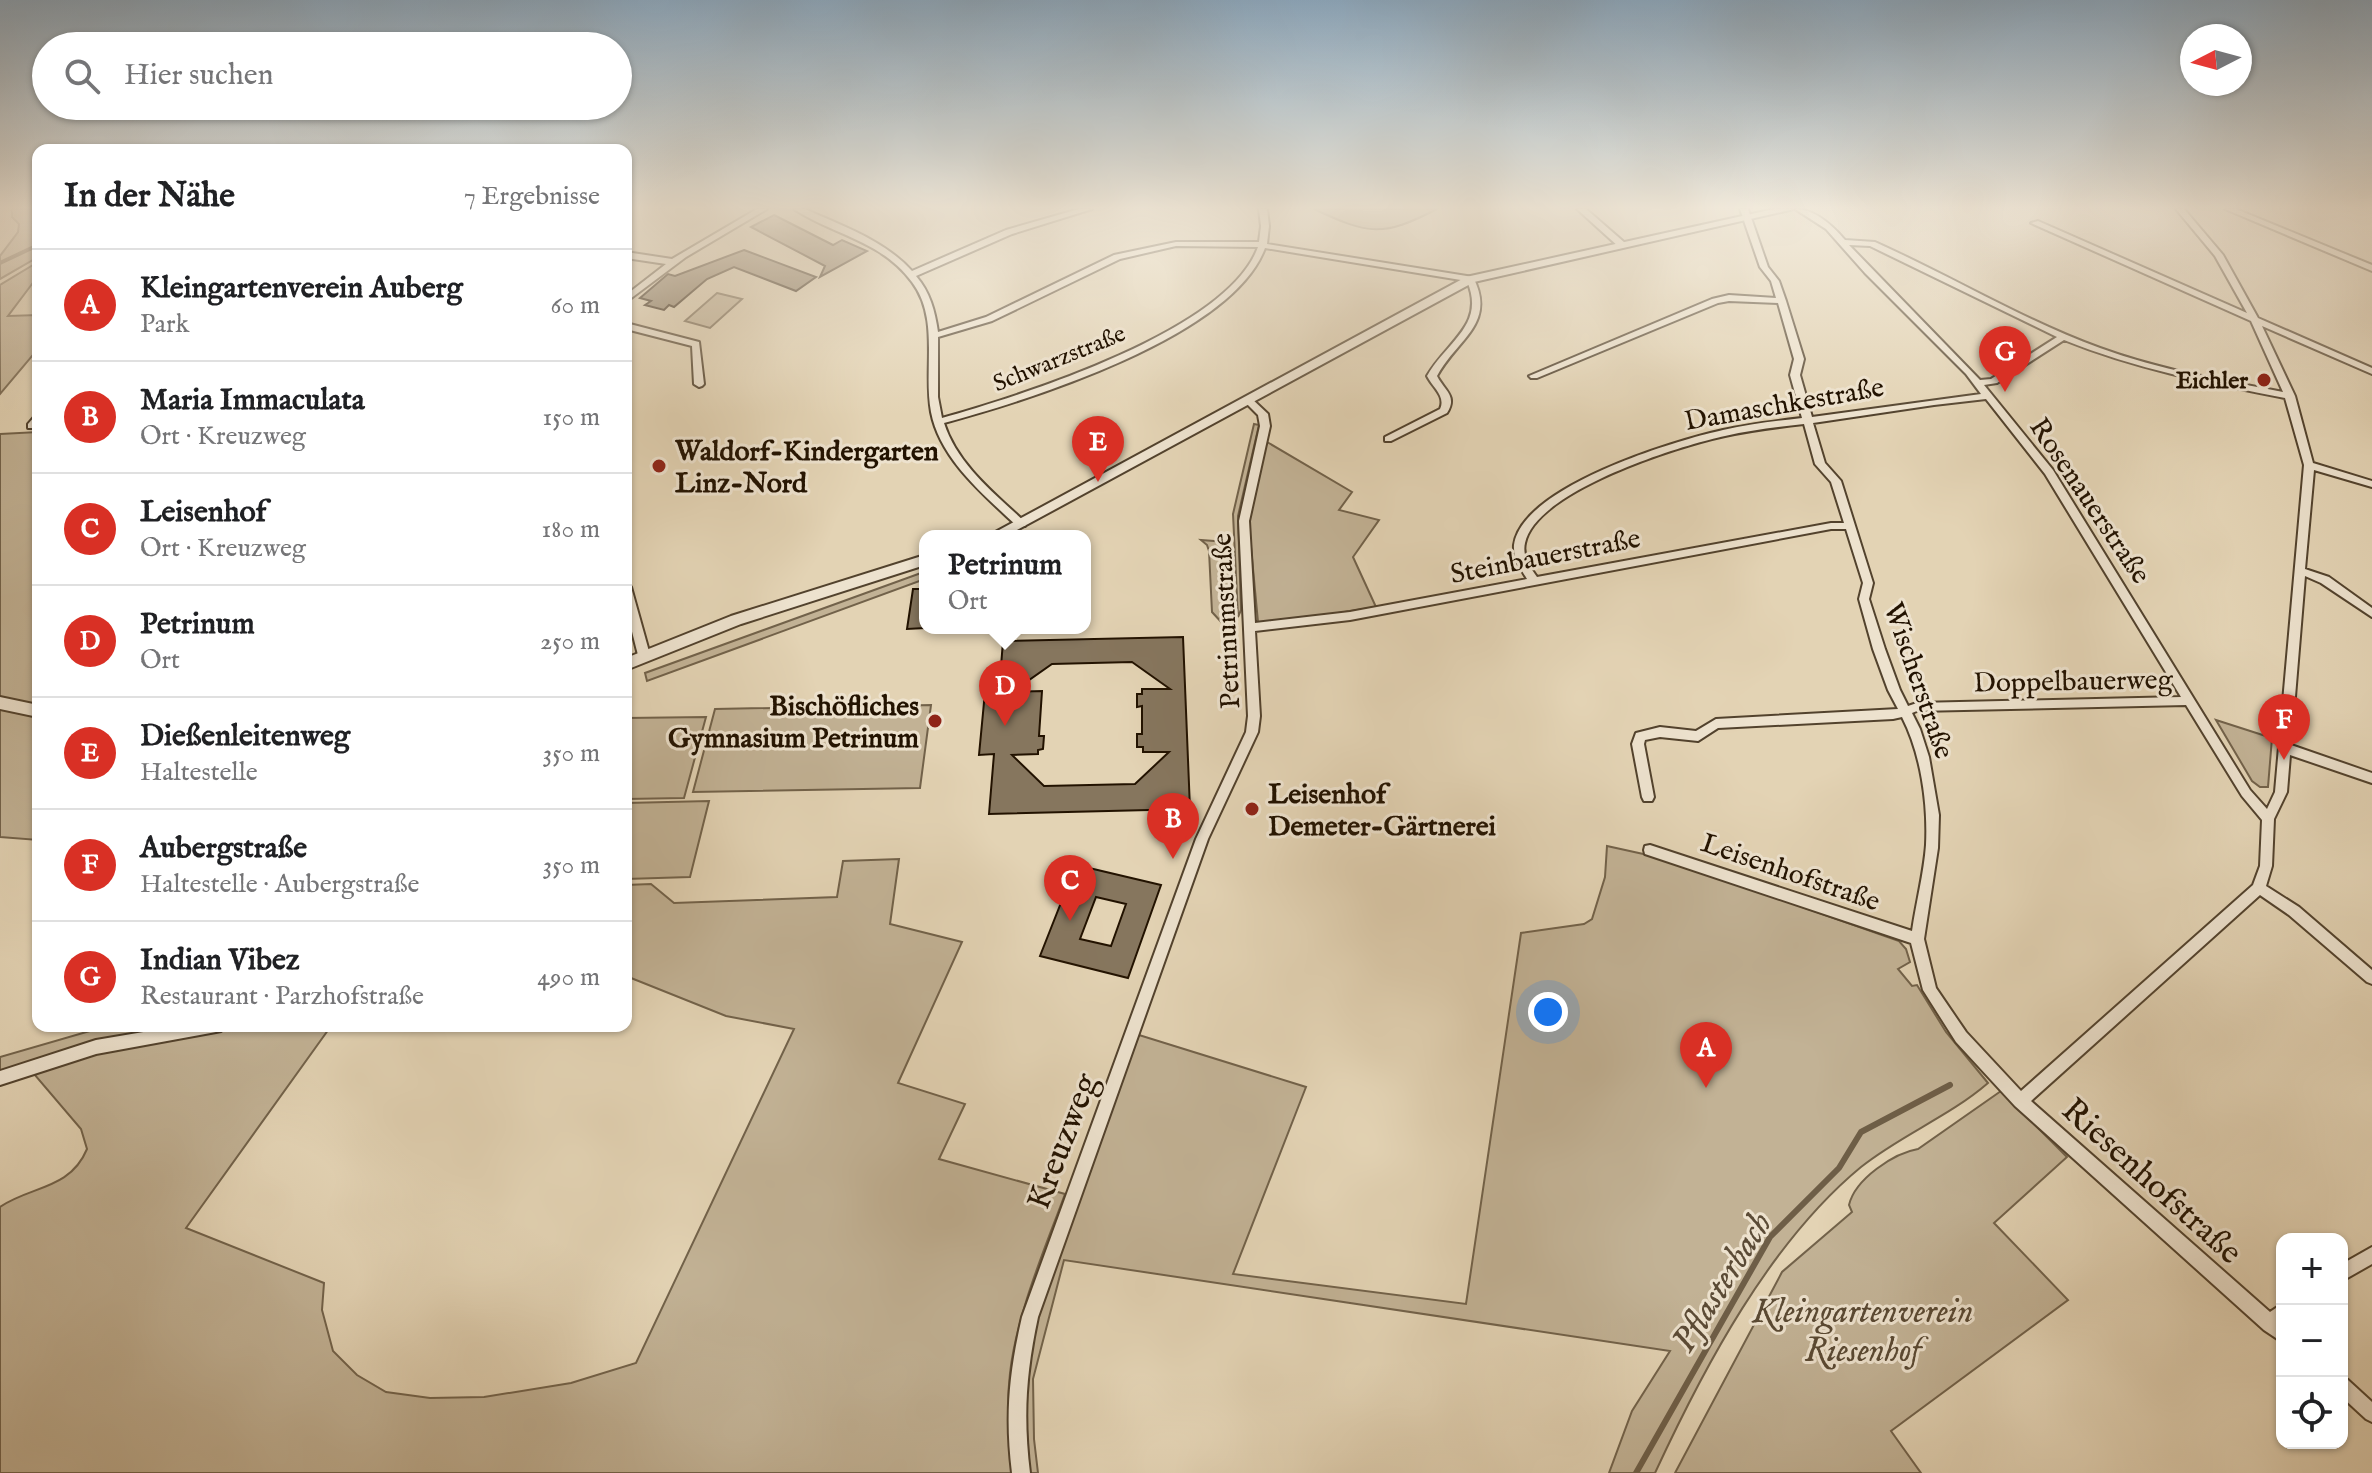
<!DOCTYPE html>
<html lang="de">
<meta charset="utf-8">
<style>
body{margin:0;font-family:"IM FELL English",serif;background:#f2f2f2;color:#202124}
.controls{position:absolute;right:24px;bottom:24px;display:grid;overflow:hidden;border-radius:16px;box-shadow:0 2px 6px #0004}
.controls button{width:72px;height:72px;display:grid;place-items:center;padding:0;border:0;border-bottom:2px solid #e0e0e0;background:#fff;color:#202124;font:40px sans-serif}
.compass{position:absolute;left:2180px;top:24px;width:72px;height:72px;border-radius:50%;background:#fff;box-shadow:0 2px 6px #0004;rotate:264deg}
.you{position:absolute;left:1548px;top:1012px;width:28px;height:28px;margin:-20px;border:6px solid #fff;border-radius:50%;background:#1a73e8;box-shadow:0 0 0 12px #1a73e833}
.badge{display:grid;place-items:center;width:52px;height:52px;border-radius:50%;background:#d93025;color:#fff;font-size:26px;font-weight:700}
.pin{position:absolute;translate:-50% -66px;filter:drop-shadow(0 2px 4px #0008)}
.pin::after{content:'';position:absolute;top:42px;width:28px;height:24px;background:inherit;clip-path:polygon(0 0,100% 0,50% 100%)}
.popup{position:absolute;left:919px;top:530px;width:172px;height:104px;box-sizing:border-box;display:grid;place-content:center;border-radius:16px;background:#fff;filter:drop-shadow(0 2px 6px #0005);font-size:26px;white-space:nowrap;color:#757577}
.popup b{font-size:30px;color:#202124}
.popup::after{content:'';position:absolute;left:50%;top:100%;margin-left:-16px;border:16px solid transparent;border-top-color:#fff}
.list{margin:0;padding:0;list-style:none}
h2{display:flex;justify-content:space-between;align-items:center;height:104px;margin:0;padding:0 32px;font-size:34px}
h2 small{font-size:26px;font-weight:400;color:#757577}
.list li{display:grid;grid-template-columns:52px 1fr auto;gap:24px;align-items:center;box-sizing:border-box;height:112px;padding:0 32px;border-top:2px solid #e0e0e0}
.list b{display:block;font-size:30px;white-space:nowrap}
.list p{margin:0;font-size:26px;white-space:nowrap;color:#757577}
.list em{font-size:26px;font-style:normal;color:#757577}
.icon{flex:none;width:44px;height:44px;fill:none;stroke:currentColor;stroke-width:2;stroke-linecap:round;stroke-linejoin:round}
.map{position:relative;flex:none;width:2372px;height:1473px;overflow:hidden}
.search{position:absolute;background:#fff;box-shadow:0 2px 6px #0004;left:32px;top:32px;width:600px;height:88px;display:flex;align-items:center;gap:20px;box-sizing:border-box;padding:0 28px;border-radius:44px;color:#757577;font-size:30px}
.panel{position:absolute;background:#fff;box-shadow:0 2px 6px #0004;left:32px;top:144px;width:600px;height:888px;border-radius:16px}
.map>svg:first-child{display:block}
.green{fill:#c2b295;stroke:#72624a;stroke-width:2}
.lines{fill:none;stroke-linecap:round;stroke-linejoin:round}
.stream-far1{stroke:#6e5e47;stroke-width:4}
.stream{stroke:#6e5e47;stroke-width:6}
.building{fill:#86765e;stroke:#221200;stroke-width:2;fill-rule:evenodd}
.minor-casing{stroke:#52422d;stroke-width:4}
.tertiary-casing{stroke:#52422d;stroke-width:4}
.minor{fill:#ede2ce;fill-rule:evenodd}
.tertiary{fill:#ede2ce;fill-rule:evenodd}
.poi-dot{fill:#8f2418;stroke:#ede2ce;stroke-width:3}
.labels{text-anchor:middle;stroke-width:6;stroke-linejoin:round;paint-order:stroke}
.far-street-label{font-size:24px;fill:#221200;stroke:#ede2ce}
.far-poi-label{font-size:24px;font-weight:bold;fill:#221200;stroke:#ede2ce;text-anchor:end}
.street-label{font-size:28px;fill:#221200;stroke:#ede2ce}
.poi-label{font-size:28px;font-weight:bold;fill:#221200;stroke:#ede2ce;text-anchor:start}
.near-street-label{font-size:34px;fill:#221200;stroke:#ede2ce}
.near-park-label{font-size:34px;font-style:italic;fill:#5a4a34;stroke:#ede2ce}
.near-water-label{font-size:36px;font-style:italic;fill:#5b4b36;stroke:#ede2ce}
</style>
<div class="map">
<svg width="2372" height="1473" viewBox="0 0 2372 1473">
<rect width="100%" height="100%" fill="#e3d3b4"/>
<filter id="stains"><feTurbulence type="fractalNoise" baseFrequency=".0025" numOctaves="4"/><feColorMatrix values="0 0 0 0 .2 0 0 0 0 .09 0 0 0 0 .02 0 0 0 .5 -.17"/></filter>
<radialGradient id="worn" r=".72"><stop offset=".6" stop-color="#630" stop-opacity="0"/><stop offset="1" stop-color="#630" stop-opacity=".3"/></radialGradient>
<g class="green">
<polygon points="12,209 38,209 38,257 0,279 0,256 18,232 19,224 12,217"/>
<path d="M1314,209h123c-54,28 -68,26 -123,0z"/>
<polygon points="38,262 38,276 8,316 38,315 38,349 0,394 0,285"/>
<polygon points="717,293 742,299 710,328 685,321"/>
<polygon points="1254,424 1259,425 1238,516 1241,610 1238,617 1233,514"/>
<polygon points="38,432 38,840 0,837 0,434"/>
<polygon points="1267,442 1352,492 1339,510 1379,520 1353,557 1376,607 1275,623 1258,622 1249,526 1250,507"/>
<polygon points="1201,540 1227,542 1232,620 1230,625 1223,624 1212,612 1209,551 1207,545"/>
<polygon points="921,573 925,579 647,681 645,673"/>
<polygon points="931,705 920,788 693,792 715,709"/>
<polygon points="706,717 684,798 626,799 626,718"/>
<polygon points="2216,720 2272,738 2268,787 2260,787 2252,781"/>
<polygon points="709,801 690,877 626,879 626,803"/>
<path d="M1607,846l59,13 233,82 7,8 4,13 -12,7 14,17 5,-1 29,47 42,51c-38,33 -87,52 -127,84 -91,75 -157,200 -206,306h-46l23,-62 38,-60 -606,-91 -31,119 1,60 4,34h-10l-4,-110 46,-151 69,-177 167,52 -73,187 233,30 55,-371 63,-9 8,-5 13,-42z"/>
<path d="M899,859l-9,65 72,18 -64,141 67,21 -26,55 126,35c-21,57 -48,119 -55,179 -4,34 -1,67 3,100h-1013v-266c30,-21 70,-17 87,-58l-6,-20 -47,-55 50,-19 117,-21 26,-8h104l-145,202 138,55 -2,27 11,41 24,24 29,17 44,6 54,-1 87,-14 65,-20 158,-334 -68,-13 -100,-40v-91l25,-1 23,19 163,-6 6,-36z"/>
<polygon points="107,1026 198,1026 0,1075 0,1057"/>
<path d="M2001,1091l66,66 -73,66 74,77 -177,131 30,42h-246l107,-201 70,-60 -3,-7c6,-26 45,-52 69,-56z"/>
</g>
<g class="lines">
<polyline class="stream-far1" points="0,263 38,245"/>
<polyline class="stream" points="1636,1473 1770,1237 1839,1168 1861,1132 1950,1085"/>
</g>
<g class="building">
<polygon points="774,215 833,245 842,240 867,251 820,277 825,266 751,227"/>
<polygon points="744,250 816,277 796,291 734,267 707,279 674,307 669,305 664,310 645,305 651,301 640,298 668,274 675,276"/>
<polygon points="913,589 925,589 925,628 907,629"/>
<path d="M1183,637l7,172 -201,5 5,-60 -15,1 6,-63h14l4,-51zM1132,662l38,27h-28v5h-5v13l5,-1v28h-5v13h6v5h26l-34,32 -91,2 -32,-31 26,-1v-4l5,-1 1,-13h-5l3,-45 -30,1 40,-28z"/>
<path d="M1068,863l93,22 -33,93 -88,-22 26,-66 -8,-2zM1096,897l30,7 -15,42 -31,-7z"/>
</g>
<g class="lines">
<g class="minor-casing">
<g id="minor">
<polygon points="757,209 767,209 686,257 626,302 626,295 666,264 626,258 626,252 672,259"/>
<path d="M794,209h11c37,17 79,31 107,62l94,-41 73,-21h13l-80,25 -96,42c14,16 19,35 22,56l48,-15 128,-62 62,-13h83l2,-16 -2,-17h8l2,17 -2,18 206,33c24,47 -16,62 -36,99 7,14 21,20 10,37l-56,28h-6v-4l55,-28c6,-13 -7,-21 -13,-33 20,-35 59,-51 40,-95l-202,-33c-33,89 -236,152 -321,175 13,41 51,71 81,99l1,2 -1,2h-8c-33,-31 -77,-67 -86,-114 -8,-43 9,-93 -19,-130 -31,-42 -79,-47 -118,-73zM1176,246l82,1c-30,84 -235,148 -316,171l-4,-21v-60l54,-16 128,-62z"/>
<polygon points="1577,209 1586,209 1625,243 1625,247 1619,247"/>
<path d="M1740,209h8l20,58 11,14 7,20 18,58 -4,16 12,42 169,-23 -15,-20 -101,-101 -39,-44 -31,-20c20,0 37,16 50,31l30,2c76,34 148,78 225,106 60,22 122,32 183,44l-32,-71 -220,-98 7,-2 209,92 -32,-57 -39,-47h8l39,46 35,63 114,50v6l-110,-48 33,70 18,67 59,18v6l-58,-17 -9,99 24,8 43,31v9l-51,-34 -16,-7 -14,169 81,28v10l-82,-28 -3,37 -13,27 -2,47 -6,20 33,21 73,63v14l-5,-2 -78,-67 -29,-20 -229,206 239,211 12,-8v38l-18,-12 -249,-224 -59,-64 -33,-52 -12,-47 -266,-89 -1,-4 1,-4 5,-1 262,86c4,-28 12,-58 14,-86 2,-42 -5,-91 -24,-128l-9,2 -175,9 -20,13 -38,-4 -15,3 -1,4 10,53 -2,4h-8l-2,-4 -10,-53 4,-11 24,-6 36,4 20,-12 182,-10 -10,-19 -15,-41 -14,-50 4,-16 -17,-54h-15l-481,91 -95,11 5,85 -2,16 -50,107 -170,478c-12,56 -15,99 -8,156h-18c-7,-57 -3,-100 10,-156l174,-478 50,-107 2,-16 -9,-195 21,-95 -2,-11 -15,-15 2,-2h6l17,16 2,12 -21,95 6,102 95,-11 177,-33c-6,-10 -14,-21 -13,-34 8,-58 159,-104 209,-115 26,-6 53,-9 79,-12l-12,-43 4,-16 -16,-56 -49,-2 -11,2 -181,75h-6l-2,-2 183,-77 17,-4 47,3 -5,-17 -11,-14zM1849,245l21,1 187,91 -66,42 -11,1zM2064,340c72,29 145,43 221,58l19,67 -29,327 -8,17 -17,-19 -197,-320 -69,-85 13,-2zM1986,399l59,75 136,223 -264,6 -9,3 -8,-16 -15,-41 -16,-50 4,-16 -32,-102 -16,-18 -12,-40 121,-18zM1804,424l11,40 16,18 13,41h-13l-294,54c-7,-10 -15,-21 -12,-34 11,-52 153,-97 200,-107 26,-6 52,-9 79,-12zM2186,705l56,91 20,24 -2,46 -7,19 -232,206 -55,-59 -30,-44 -12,-49 14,-91 1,-33 -10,-58 -9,-28 -8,-16 5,-2z"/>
<polygon points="2225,209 2236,209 2372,265 2372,271"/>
<polygon points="626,323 699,342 704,384 702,386 699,387 694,384 692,346 626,329"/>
<polygon points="38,415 38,424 34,428 28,428 28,424 35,416"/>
<polygon points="626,583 631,587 650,655 644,659 638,655 626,608"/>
<polygon points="179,1026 223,1026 221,1031 216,1032 96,1054 0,1085 0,1071 96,1040"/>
<polygon points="2372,1247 2372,1264 2342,1281 2342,1264"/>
<polygon points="2342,1378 2348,1380 2372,1402 2372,1422 2366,1419 2342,1397"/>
</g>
</g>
<g class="tertiary-casing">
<g id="tertiary">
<polygon points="1774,209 1794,209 1474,282 1006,536 988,536 1466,277"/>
<polygon points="925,555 925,565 741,624 626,670 626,658 731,616"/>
<polygon points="0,697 38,705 38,717 0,709"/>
</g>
</g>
<use href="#minor" class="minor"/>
<use href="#tertiary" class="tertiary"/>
</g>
<linearGradient id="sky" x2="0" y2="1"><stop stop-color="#8ba6bb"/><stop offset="0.5" stop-color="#f2ebdd"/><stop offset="1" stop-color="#f2ebdd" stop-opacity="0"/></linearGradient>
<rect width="2372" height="415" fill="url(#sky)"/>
<g class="poi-dot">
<circle cx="2264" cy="380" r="8"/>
<circle cx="659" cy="466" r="8"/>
<circle cx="935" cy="721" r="8"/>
<circle cx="1252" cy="809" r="8"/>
</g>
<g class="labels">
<g class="far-street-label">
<text transform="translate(1059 358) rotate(-22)" y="8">Schwarzstraße</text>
</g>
<g class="far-poi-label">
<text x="2248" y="388">Eichler</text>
</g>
<g class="street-label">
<text transform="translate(1784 403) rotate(-10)" y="10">Damaschkestraße</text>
<text transform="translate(2091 500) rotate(56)" y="10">Rosenauerstraße</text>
<text transform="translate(1545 555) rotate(-11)" y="10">Steinbauerstraße</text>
<text transform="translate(1225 621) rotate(-93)" y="10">Petrinumstraße</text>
<text transform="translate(1920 680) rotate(71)" y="10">Wischerstraße</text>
<text transform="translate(2073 680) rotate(-1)" y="10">Doppelbauerweg</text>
<text transform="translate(1791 871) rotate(19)" y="10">Leisenhofstraße</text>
</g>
<g class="poi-label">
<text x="675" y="460">Waldorf-Kindergarten<tspan x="675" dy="32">Linz-Nord</tspan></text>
<text x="919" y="715" text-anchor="end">Bischöfliches<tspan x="919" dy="32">Gymnasium Petrinum</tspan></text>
<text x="1268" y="803">Leisenhof<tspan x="1268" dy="32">Demeter-Gärtnerei</tspan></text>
</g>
<g class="near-street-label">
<text transform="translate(1061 1141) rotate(-69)" y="12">Kreuzweg</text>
<text transform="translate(2153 1180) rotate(42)" y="12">Riesenhofstraße</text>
</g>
<g class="near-park-label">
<text x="1863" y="1322">Kleingartenverein<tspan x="1863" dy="39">Riesenhof</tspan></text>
</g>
<g class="near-water-label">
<text transform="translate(1720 1281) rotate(-58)" y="13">Pflasterbach</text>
</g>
</g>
<rect width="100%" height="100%" filter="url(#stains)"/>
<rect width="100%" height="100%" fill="url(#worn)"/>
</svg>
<div class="controls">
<button>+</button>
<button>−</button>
<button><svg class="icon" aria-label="locate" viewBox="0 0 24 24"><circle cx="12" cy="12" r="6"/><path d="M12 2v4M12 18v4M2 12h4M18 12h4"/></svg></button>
</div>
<svg class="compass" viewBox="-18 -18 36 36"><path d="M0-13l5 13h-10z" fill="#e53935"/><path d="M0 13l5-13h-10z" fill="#757577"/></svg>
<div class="you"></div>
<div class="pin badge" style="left:1706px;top:1088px">A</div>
<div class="pin badge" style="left:1173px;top:859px">B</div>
<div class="pin badge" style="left:1070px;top:921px">C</div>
<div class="pin badge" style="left:1005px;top:726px">D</div>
<div class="popup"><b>Petrinum</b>Ort</div>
<div class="pin badge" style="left:1098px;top:482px">E</div>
<div class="pin badge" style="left:2284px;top:760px">F</div>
<div class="pin badge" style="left:2005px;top:392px">G</div>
<div class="search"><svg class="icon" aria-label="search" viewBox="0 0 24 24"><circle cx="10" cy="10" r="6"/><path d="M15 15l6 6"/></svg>Hier suchen</div>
<section class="panel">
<h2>In der Nähe<small>7 Ergebnisse</small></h2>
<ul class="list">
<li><span class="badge">A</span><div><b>Kleingartenverein Auberg</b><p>Park</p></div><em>60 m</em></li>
<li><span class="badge">B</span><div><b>Maria Immaculata</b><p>Ort · Kreuzweg</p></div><em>150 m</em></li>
<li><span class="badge">C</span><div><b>Leisenhof</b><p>Ort · Kreuzweg</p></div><em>180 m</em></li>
<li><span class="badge">D</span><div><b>Petrinum</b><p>Ort</p></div><em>250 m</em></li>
<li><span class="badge">E</span><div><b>Dießenleitenweg</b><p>Haltestelle</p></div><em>350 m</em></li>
<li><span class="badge">F</span><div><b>Aubergstraße</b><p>Haltestelle · Aubergstraße</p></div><em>350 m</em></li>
<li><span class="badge">G</span><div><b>Indian Vibez</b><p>Restaurant · Parzhofstraße</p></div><em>490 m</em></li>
</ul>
</section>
</div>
